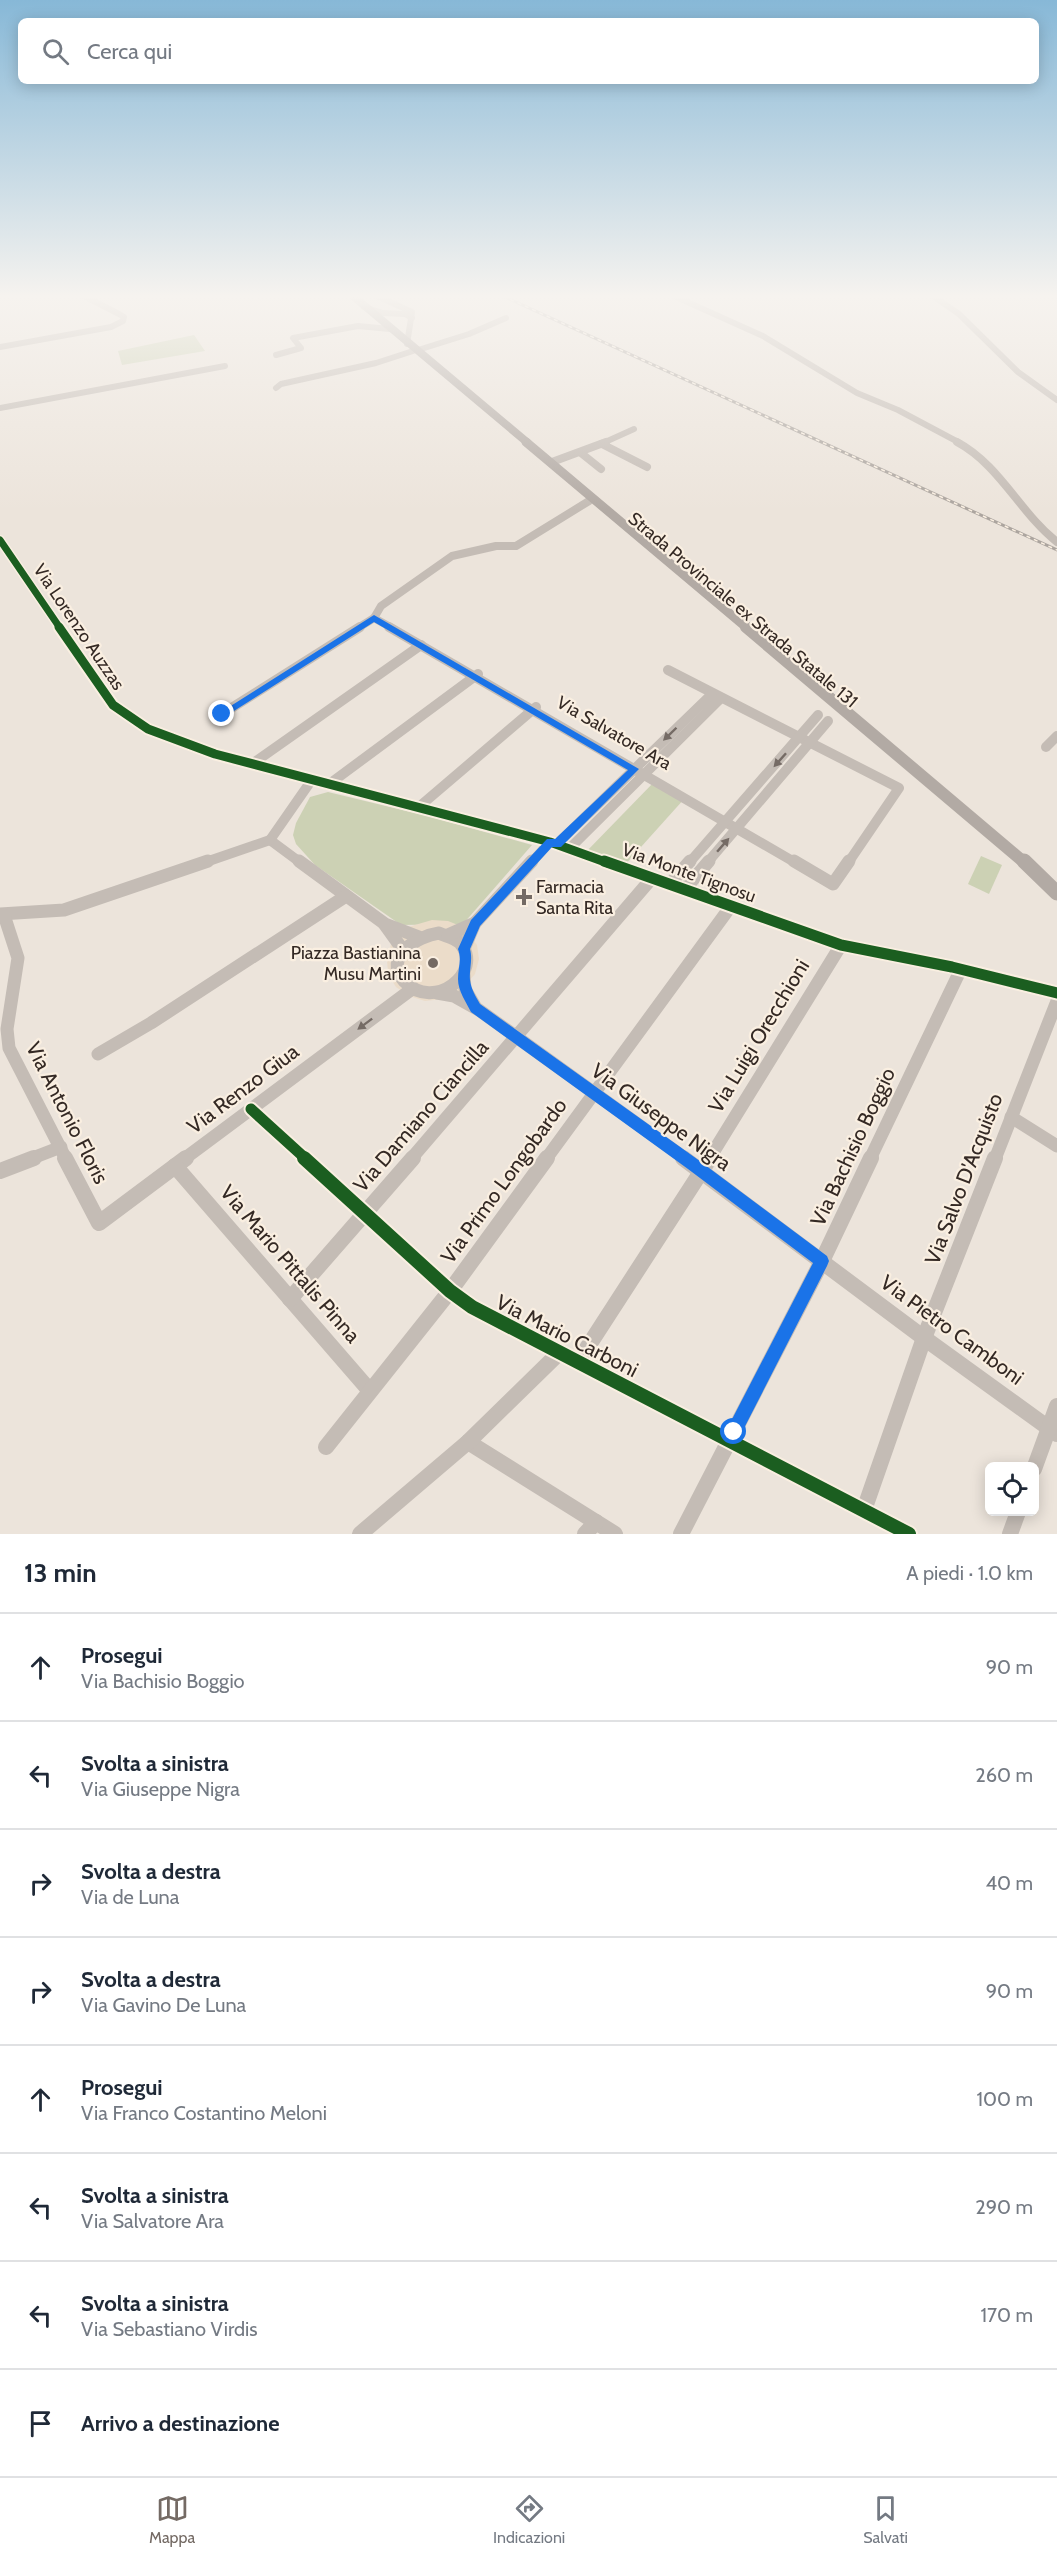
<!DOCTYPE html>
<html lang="it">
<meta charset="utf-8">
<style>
body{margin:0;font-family:Cabin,sans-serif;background:#f2f2f3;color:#1f2937}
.controls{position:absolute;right:18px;bottom:18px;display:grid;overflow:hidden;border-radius:9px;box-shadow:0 3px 15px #0003}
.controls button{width:54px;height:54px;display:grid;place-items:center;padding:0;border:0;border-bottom:2px solid #e0e1e3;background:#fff;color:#1f2937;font:30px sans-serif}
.stop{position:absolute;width:18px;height:18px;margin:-14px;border:4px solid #1a73e8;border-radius:50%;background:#fff}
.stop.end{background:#1a73e8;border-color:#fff;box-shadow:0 2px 6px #0008}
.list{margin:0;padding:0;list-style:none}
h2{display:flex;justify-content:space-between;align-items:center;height:78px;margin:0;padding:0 24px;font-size:26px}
h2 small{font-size:20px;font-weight:400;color:#747a83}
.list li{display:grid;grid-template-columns:39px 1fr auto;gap:18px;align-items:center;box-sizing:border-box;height:108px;padding:0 24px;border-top:2px solid #e0e1e3}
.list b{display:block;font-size:22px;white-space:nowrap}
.list p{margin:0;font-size:20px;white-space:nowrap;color:#747a83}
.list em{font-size:20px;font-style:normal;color:#747a83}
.icon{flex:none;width:33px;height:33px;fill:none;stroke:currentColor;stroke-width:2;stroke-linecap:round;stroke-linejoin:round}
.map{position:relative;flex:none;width:1057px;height:1534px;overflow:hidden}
.search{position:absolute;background:#fff;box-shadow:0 3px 15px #0003;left:18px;right:18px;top:18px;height:66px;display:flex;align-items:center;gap:15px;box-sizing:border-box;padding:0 21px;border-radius:9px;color:#747a83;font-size:22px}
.sheet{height:942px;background:#fff}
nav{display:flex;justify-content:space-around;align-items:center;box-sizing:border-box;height:84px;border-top:2px solid #e0e1e3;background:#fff;font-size:16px;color:#747a83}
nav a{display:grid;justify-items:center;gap:3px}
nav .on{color:#746a64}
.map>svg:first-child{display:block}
.green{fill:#ccd1b4}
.plaza{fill:#ebdcc9}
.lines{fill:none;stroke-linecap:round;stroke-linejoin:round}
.minor-far4{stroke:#c4bcb5;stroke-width:6}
.minor-far3{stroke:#c4bcb5;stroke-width:8}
.minor-far2{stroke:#c4bcb5;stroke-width:10}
.minor-far1{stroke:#c4bcb5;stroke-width:13}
.minor{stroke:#c4bcb5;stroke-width:16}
.major-far3{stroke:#b2aaa4;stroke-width:8}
.major-far2{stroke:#b2aaa4;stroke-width:9}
.major-far1{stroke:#b2aaa4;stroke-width:12}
.major{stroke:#b2aaa4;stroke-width:15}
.rail-casing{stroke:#aca59f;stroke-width:3}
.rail{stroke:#faefe1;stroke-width:1.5;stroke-dasharray:4;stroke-linecap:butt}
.cycleway-far3-casing{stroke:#faefe1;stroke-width:10}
.cycleway-far2-casing{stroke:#faefe1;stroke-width:13}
.cycleway-far1-casing{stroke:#faefe1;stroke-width:15}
.cycleway-casing{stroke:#faefe1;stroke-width:18}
.cycleway-far3{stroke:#1b5e20;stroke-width:7}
.cycleway-far2{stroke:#1b5e20;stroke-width:9}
.cycleway-far1{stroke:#1b5e20;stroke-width:11}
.cycleway{stroke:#1b5e20;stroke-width:14}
.oneway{fill:#756b65}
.route{fill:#1a73e8}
.poi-dot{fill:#746a64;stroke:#faefe1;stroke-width:2}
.labels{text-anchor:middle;stroke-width:4.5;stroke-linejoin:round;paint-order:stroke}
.street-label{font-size:18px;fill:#342924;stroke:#faefe1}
.poi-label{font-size:18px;fill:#342924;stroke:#faefe1;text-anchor:start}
.near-street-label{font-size:21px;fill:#342924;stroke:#faefe1}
</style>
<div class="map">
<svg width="1057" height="1534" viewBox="0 0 1057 1534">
<rect width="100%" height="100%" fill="#ece4db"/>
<g class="green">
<polygon points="194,335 205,351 122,365 118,351"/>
<polygon points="655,781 685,798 623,867 584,854"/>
<polygon points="328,792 427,816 532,845 463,924 401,925 315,865 296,844 293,835 296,823 310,797"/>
<polygon points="981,856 1002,865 989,894 968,884"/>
</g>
<polygon class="plaza" points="432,920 448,921 463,927 477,945 479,959 475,974 459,992 443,999 425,1001 409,996 396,987 388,974 387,959 391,944 408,927"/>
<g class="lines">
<g class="minor-far4">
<polyline points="377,296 412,312 407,344"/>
<polyline points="674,296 763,336 857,393 898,410 960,443"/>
<polyline points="933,296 959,314 1018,372 1057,400"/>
<polyline points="364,307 383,313 405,314 412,318"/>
<polyline points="0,347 111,327 123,321 124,317 119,314 84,296"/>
<polyline points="418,350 469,334 506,318"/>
<polyline points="276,355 301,348 293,338 358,326 390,329"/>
<polyline points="276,388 281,384 376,363 413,351"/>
<polyline points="0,408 225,366"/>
<polyline points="603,443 634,429"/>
</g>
<g class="minor-far3">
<path d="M957,442c43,23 63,71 100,100"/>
<polyline points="602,444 647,467"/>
<polyline points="581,453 601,469"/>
<polyline points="552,462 606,442"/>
<polyline points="0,540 60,628"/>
<polyline points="374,618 392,628"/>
<polyline points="358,628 374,618 381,606 452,556 496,546 516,546 589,501"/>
</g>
<g class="minor-far2">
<polyline points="59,627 113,705 148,729 215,754 550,842 608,863"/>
<polyline points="389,627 796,863"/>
<polyline points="668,670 899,788 848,863"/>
<polyline points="222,714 360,627"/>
<polyline points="1046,747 1057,736"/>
<polyline points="252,764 421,645"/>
<polyline points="328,785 478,674"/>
<polyline points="420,806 536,707"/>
<polyline points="270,840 301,863"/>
<polyline points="270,840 311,781"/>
<polyline points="557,844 712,694"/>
<polyline points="569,849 721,698"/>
<polyline points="203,863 270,840"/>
<polyline points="531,863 550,842"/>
<polyline points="689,863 818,715"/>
<polyline points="707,863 828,721"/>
</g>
<g class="minor-far1">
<polyline points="299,861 385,924 419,937"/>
<polyline points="604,861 841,945 952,967 1057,993"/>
<polyline points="794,861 833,884 849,861"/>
<polyline points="670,884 690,861"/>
<polyline points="685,889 709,861"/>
<polyline points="0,914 64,910 208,861"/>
<polyline points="4,915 18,958 7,1029 9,1048 66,1159"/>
<polyline points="385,925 403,950"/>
<path d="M439,933c6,3 16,5 21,10 25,29 -26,70 -56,38 -22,-24 14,-45 35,-48z"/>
<polyline points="448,935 475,923"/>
<polyline points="464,949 475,923 532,861"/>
<polyline points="464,975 465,989 476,1008"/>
<polyline points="437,993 454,996 479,1010 686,1159"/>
<polyline points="98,1054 151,1023 346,896"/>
<polyline points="251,1109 306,1159"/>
<polyline points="1011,1117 1057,1146"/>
<polyline points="30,1159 61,1147"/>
<polyline points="184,1159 412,989"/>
<polyline points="411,1159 652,878"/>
<polyline points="546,1159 731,906"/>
<polyline points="709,1159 841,945"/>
<polyline points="870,1159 961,969"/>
<polyline points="995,1159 1057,1001"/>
</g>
<g class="minor">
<polyline points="65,1158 99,1223 186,1158"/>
<polyline points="304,1158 450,1291 472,1307 909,1534"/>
<polyline points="683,1158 924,1338 1057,1434"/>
<polyline points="175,1166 370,1391"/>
<polyline points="0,1171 34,1158"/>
<polyline points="290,1299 413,1158"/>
<polyline points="578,1362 710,1158"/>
<polyline points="468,1442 615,1534"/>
<polyline points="326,1447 450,1291 547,1158"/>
<polyline points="1034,1469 1057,1406"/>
<polyline points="864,1510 924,1338 995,1158"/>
<polyline points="360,1534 468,1442 558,1354"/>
<polyline points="585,1534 596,1522"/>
<polyline points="681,1534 822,1261 871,1158"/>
<polyline points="1010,1534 1018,1512"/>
</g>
<polyline class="major-far3" points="353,296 528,443"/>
<polyline class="major-far2" points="526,442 747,628"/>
<polyline class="major-far1" points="746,627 1025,863"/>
<polyline class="major" points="1024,861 1057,893"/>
<g class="rail-casing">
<polyline id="rail" points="503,296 1057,550"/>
</g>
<use href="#rail" class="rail"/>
<g class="cycleway-far3-casing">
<polyline id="cycleway-far3" points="0,540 60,628"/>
</g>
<g class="cycleway-far2-casing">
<polyline id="cycleway-far2" points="59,627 113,705 148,729 215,754 550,842 608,863"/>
</g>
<g class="cycleway-far1-casing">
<g id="cycleway-far1">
<polyline points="604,861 841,945 952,967 1057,993"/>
<polyline points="251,1109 306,1159"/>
</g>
</g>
<g class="cycleway-casing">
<polyline id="cycleway" points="304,1158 450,1291 472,1307 909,1534"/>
</g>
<use href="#cycleway-far3" class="cycleway-far3"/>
<use href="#cycleway-far2" class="cycleway-far2"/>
<use href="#cycleway-far1" class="cycleway-far1"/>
<use href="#cycleway" class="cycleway"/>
</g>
<defs><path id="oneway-solid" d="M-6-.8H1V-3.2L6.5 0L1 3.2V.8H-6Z" transform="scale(1.5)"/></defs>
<g class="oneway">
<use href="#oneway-solid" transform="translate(670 734) rotate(136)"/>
<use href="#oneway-solid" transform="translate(780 760) rotate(132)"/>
<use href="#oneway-solid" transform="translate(723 845) rotate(-49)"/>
<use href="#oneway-solid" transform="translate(365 1024) rotate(143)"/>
</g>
<linearGradient id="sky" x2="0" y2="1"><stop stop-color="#87b8d7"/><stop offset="0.58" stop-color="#f6f3ef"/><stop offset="1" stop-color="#f6f3ef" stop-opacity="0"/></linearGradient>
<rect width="1057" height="511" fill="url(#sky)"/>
<path class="route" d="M374,615l265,154 -78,78h-9l-72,79 -10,23c3,11 -1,20 0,31 1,9 6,17 10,24l217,155 130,97 2,5 -2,5 -88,172 -5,2 -6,-2 -2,-6 2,-5 85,-164 -125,-94 -217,-157c-5,-10 -13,-21 -13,-33 0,-11 4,-19 0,-30l13,-29 76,-81h8l73,-69 -254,-148 -148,94h-7l-1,-2z"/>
<g class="poi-dot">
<path d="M521 888h6v6h6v6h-6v6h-6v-6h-6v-6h6z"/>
<circle cx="433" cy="963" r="6"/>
</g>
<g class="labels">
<g class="street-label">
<text transform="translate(743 610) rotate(40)" y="6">Strada Provinciale ex Strada Statale 131</text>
<text transform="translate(79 627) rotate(56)" y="6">Via Lorenzo Auzzas</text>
<text transform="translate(614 733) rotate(30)" y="6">Via Salvatore Ara</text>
<text transform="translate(689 873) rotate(20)" y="6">Via Monte Tignosu</text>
</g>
<g class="poi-label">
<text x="536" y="893">Farmacia<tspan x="536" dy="21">Santa Rita</tspan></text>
<text x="421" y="959" text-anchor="end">Piazza Bastianina<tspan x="421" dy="21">Musu Martini</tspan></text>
</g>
<g class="near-street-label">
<text transform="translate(759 1036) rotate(-59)" y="7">Via Luigi Orecchioni</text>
<text transform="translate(243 1089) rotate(-37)" y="7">Via Renzo Giua</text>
<text transform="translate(67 1113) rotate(63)" y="7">Via Antonio Floris</text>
<text transform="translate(421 1116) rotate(-49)" y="7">Via Damiano Ciancilla</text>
<text transform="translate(661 1117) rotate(36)" y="7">Via Giuseppe Nigra</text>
<text transform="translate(853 1147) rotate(-65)" y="7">Via Bachisio Boggio</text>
<text transform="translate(964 1179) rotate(-69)" y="7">Via Salvo D'Acquisto</text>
<text transform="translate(504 1181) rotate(-54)" y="7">Via Primo Longobardo</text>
<text transform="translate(290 1264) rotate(49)" y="7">Via Mario Pittalis Pinna</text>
<text transform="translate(952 1330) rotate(36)" y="7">Via Pietro Camboni</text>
<text transform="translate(567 1336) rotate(27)" y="7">Via Mario Carboni</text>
</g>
</g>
</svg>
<div class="controls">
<button><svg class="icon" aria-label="locate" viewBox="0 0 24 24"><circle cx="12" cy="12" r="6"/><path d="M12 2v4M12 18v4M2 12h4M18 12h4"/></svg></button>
</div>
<div class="stop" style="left:734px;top:1432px"></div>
<div class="stop end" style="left:222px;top:714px"></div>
<div class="search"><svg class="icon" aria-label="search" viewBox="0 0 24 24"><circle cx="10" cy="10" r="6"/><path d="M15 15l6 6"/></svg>Cerca qui</div>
</div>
<section class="sheet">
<h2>13 min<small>A piedi · 1.0 km</small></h2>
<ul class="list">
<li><svg class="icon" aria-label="ahead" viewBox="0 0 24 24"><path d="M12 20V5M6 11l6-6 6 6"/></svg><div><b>Prosegui</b><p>Via Bachisio Boggio</p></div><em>90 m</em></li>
<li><svg class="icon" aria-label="left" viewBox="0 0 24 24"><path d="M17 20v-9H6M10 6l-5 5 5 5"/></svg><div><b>Svolta a sinistra</b><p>Via Giuseppe Nigra</p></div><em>260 m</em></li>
<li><svg class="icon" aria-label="right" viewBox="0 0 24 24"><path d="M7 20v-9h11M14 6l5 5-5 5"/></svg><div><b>Svolta a destra</b><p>Via de Luna</p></div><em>40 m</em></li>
<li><svg class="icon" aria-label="right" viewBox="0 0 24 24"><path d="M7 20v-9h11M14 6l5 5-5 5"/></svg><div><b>Svolta a destra</b><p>Via Gavino De Luna</p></div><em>90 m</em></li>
<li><svg class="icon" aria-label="ahead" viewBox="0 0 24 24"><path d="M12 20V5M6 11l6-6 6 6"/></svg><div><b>Prosegui</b><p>Via Franco Costantino Meloni</p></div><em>100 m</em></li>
<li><svg class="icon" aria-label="left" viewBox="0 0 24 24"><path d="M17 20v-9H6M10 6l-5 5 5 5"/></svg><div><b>Svolta a sinistra</b><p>Via Salvatore Ara</p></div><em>290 m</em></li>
<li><svg class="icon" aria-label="left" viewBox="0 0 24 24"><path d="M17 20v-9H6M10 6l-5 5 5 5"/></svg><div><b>Svolta a sinistra</b><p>Via Sebastiano Virdis</p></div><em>170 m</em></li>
<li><svg class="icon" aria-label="arrive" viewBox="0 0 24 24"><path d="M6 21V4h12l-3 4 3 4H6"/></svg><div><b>Arrivo a destinazione</b></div></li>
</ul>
</section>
<nav>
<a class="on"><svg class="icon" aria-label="map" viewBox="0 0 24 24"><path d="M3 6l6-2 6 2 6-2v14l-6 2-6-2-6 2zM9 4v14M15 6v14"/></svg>Mappa</a>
<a><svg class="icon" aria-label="directions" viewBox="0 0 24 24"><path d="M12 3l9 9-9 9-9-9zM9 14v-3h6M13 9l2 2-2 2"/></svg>Indicazioni</a>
<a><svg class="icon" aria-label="saved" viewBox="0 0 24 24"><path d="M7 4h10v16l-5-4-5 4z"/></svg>Salvati</a>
</nav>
